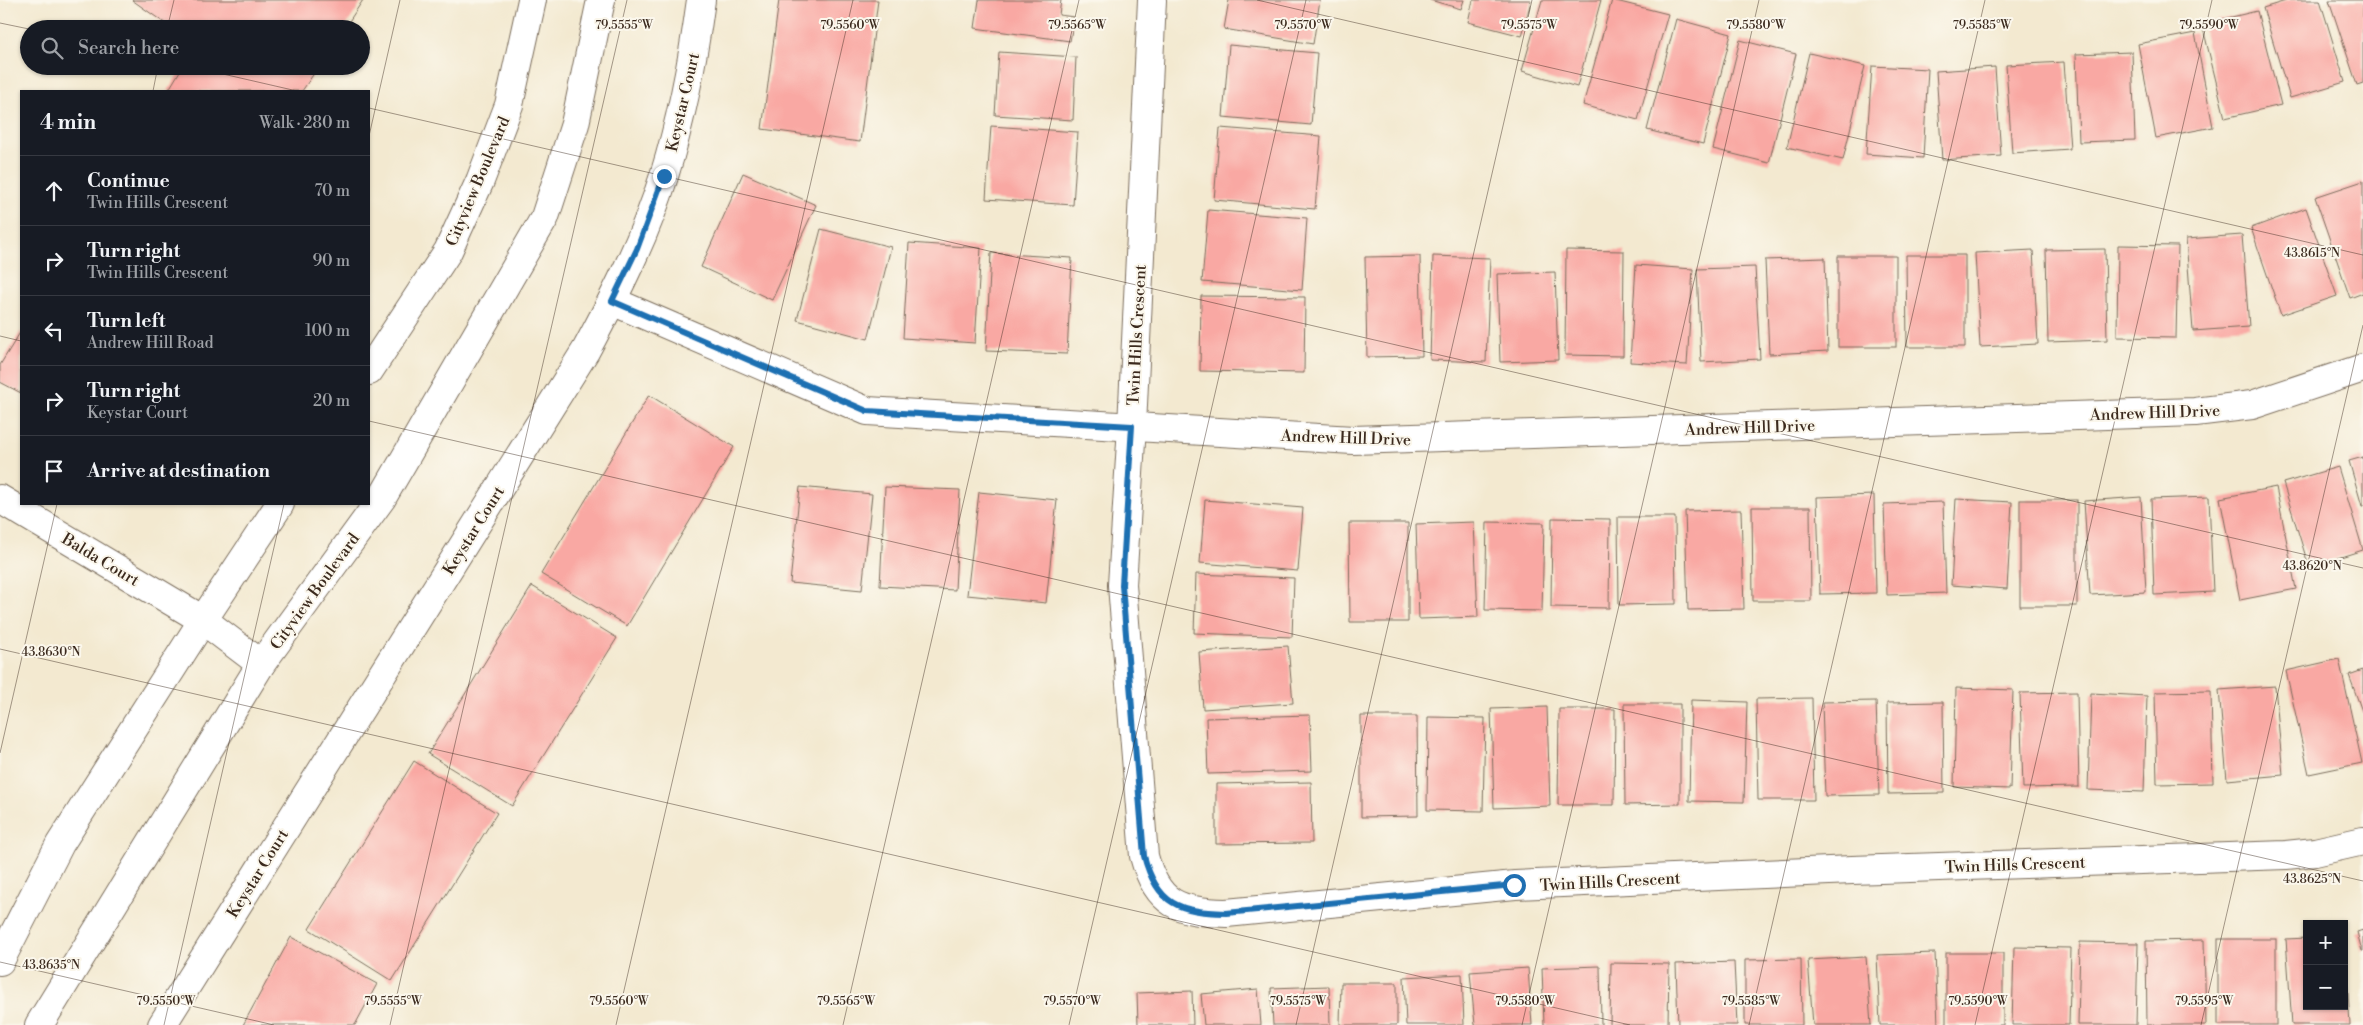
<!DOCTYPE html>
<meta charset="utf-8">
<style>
body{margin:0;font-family:"Libre Bodoni",serif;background:#20242c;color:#f1f3f6}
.controls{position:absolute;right:15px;bottom:15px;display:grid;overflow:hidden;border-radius:0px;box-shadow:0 1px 4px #0004}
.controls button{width:45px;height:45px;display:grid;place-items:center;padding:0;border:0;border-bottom:1px solid #363941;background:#171b24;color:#f1f3f6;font:25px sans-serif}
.stop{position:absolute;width:15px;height:15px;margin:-11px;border:4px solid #1f6fb2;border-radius:50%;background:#fff}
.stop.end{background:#1f6fb2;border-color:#fff;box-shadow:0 1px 5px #0008}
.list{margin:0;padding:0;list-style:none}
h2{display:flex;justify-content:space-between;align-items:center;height:65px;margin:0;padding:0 20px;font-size:21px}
h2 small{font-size:16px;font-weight:400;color:#9ea1a6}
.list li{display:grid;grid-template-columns:32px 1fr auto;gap:15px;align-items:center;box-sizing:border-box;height:70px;padding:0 20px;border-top:1px solid #363941}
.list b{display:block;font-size:19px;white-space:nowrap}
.list p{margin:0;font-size:16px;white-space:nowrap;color:#9ea1a6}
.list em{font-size:16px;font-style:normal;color:#9ea1a6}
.icon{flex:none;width:28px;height:28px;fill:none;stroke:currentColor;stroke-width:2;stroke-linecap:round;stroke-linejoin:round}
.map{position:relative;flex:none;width:2363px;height:1025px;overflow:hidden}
.search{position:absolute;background:#171b24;box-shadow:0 1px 4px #0004;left:20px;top:20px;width:350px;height:55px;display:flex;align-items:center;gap:12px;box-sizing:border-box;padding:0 18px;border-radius:28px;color:#9ea1a6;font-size:19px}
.panel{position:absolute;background:#171b24;box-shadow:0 1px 4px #0004;left:20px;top:90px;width:350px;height:415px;border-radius:0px}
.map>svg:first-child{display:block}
.building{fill:#f9a8a3}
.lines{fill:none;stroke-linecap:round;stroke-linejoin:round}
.street-casing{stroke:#7b6d5c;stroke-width:30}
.secondary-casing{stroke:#7b6d5c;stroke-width:30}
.street{stroke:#fff;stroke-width:28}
.secondary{stroke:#fff;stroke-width:28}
.route{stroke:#1f6fb2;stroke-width:6}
.ticks{fill:none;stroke:#3b2a1e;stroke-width:1;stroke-opacity:0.45}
.labels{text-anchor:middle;stroke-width:4;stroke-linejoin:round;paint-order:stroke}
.street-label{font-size:16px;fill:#3b2a1e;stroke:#fbf7ec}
.ticks-label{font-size:12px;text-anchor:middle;fill:#3b2a1e;stroke:#fbf7ec;stroke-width:4;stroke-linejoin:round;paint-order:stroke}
</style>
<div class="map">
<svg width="2363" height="1025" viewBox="0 0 2363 1025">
<rect width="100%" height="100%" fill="#fbf7ec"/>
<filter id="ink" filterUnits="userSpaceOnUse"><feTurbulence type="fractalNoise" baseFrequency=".02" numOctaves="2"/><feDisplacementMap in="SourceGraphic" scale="10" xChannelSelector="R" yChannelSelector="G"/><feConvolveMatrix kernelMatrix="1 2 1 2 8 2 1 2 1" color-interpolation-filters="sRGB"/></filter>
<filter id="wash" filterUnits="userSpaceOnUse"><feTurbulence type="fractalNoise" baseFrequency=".0096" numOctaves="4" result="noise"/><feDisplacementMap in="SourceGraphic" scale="20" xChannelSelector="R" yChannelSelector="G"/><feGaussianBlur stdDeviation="1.12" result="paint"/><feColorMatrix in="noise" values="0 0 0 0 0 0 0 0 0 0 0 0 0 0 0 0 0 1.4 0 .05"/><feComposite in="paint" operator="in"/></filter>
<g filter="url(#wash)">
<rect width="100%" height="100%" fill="#f3e9d0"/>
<g id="blocks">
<g class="building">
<polygon points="132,0 363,0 344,29 173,29"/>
<polygon points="779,0 878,0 860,142 762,129"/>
<polygon points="979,0 1061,0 1059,15 1074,17 1070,41 975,28"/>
<polygon points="1229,0 1320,0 1313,44 1224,29"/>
<polygon points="1430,0 1464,0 1461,9"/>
<polygon points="1473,0 1531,0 1522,36 1468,22"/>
<polygon points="1542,0 1601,0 1577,87 1522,71"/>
<polygon points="1612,0 1668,14 1638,120 1583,105"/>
<polygon points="2289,0 2320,0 2345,82 2290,98 2263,8"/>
<polygon points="2329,0 2363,0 2363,83 2357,85"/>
<polygon points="2257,11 2281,105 2225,118 2202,24"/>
<polygon points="1676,19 1731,34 1703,144 1647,130"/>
<polygon points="2195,33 2213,127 2156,138 2138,44"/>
<polygon points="1740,40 1796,54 1769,163 1713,149"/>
<polygon points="1229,45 1317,53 1311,125 1223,117"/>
<polygon points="999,52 1076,57 1073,120 995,115"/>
<polygon points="2132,52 2135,140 2079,142 2076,54"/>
<polygon points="1809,53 1865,66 1843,160 1787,147"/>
<polygon points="2064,62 2070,149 2012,153 2006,65"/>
<polygon points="172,66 319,66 302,91 168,91 180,71"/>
<polygon points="1872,66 1928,69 1923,158 1866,154"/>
<polygon points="1995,67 2001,156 1942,160 1936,71"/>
<polygon points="991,126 1078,132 1073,205 986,199"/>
<polygon points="1220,128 1321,136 1315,209 1214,200"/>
<polygon points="743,173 816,205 772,300 701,267"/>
<polygon points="2363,181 2363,293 2350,298 2315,197"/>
<polygon points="2306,208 2337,296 2281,315 2251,228"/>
<polygon points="1208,210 1307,218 1302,290 1202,282"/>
<polygon points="821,229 891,247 868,339 797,320"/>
<polygon points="2242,235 2249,327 2193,331 2186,239"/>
<polygon points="909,243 981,248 975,343 903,338"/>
<polygon points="2118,245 2178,246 2176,338 2117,337"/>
<polygon points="2105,249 2107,340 2048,342 2046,250"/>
<polygon points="1566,250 1624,251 1623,356 1565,355"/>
<polygon points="2033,250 2038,344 1980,347 1975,253"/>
<polygon points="991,253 1072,258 1067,354 986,351"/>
<polygon points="1906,255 1965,255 1965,347 1907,347"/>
<polygon points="1420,256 1422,356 1367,357 1365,257"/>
<polygon points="1433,256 1490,258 1486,362 1430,360"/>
<rect x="1838" y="256" width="58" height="91"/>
<polygon points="1825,258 1828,351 1769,354 1765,260"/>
<polygon points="1636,265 1693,269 1687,365 1630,362"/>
<polygon points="1755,267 1760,359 1701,362 1697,269"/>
<polygon points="1555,272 1558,360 1500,362 1497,274"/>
<polygon points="1201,296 1305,297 1304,373 1200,371"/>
<polygon points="21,331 21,393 0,382 0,365"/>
<polygon points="649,395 734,447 627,626 541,574"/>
<polygon points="2363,457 2363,506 2362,506 2349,461"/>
<polygon points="2338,467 2363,550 2309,567 2283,483"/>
<polygon points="800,487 872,494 862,590 790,583"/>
<polygon points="885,487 960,490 955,590 880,586"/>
<polygon points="2276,487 2296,589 2240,600 2220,498"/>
<polygon points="979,492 1057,500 1046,603 967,595"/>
<polygon points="1874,495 1876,593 1820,594 1817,497"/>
<polygon points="2141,497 2146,592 2090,595 2084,501"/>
<polygon points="2209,497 2213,592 2154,595 2151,499"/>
<polygon points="1956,499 2012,502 2007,589 1951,585"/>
<polygon points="1205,500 1303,508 1298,571 1200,563"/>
<rect x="2020" y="500" width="57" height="106"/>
<polygon points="1943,502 1946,593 1887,595 1884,504"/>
<polygon points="1752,507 1810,507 1811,601 1753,601"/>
<polygon points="1741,510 1744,609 1688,610 1685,511"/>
<polygon points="1618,517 1675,517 1676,604 1619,605"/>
<polygon points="1552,518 1610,519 1609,608 1551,607"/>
<polygon points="1474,522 1478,617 1419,619 1416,524"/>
<polygon points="1487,522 1544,523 1542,611 1485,610"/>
<polygon points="1349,523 1408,523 1408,622 1350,622"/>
<polygon points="1196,574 1294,578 1292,637 1194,633"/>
<polygon points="532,586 617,638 512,806 428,754"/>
<polygon points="1288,646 1293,703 1203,709 1199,652"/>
<polygon points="2339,659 2362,763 2309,774 2286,671"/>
<polygon points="2363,670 2363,714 2349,675"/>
<polygon points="2275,686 2283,775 2227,780 2219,690"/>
<polygon points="1956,688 2013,690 2010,789 1954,787"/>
<polygon points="2211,691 2213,783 2157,784 2155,692"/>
<polygon points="2077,692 2079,787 2023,788 2020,693"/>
<polygon points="2091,693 2147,696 2144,792 2088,790"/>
<polygon points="1812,698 1814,800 1758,800 1756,699"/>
<polygon points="1691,700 1747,702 1744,802 1689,801"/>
<polygon points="1876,701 1879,795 1825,796 1822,702"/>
<polygon points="1943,702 1944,793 1888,794 1887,703"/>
<polygon points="1624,704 1680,704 1680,804 1625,805"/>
<polygon points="1547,707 1550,806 1494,808 1491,709"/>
<polygon points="1559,709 1615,709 1614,805 1558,805"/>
<polygon points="1310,715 1312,771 1208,774 1206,718"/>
<polygon points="1361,716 1417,716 1418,816 1361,817"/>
<polygon points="1428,717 1485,718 1483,811 1427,810"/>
<polygon points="414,761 497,813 392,981 309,929"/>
<polygon points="1311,782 1312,843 1216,844 1216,784"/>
<polygon points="2363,930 2363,951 2362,951 2357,932"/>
<polygon points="291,937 377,984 355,1025 243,1025"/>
<polygon points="2307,938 2307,1006 2344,1006 2346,961 2350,1025 2292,1025 2286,939"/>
<rect x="2218" y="939" width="58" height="86"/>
<polygon points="2204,940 2206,1025 2147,1025 2146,941"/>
<polygon points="2080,942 2138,943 2136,1025 2078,1025"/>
<polygon points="2014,947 2071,948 2069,1025 2012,1025"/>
<polygon points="1935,953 1938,1025 1880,1025 1877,955"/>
<rect x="1946" y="953" width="57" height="72"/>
<polygon points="1866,957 1871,1025 1813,1025 1808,960"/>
<polygon points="1801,959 1802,1025 1745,1025 1745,960"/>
<polygon points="1734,962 1737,1025 1678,1025 1676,964"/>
<polygon points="1611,963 1669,964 1668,1025 1610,1025"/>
<polygon points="1600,966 1601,1025 1544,1025 1542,968"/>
<polygon points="1528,968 1532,1025 1475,1025 1470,972"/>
<polygon points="1462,974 1464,1025 1406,1025 1404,977"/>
<polygon points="1341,983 1397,983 1397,1025 1340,1025"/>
<polygon points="1329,986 1330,1025 1273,1025 1271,988"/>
<polygon points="1258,989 1261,1025 1204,1025 1201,994"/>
<polygon points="1192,991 1193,1025 1138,1025 1137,993"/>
</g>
</g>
</g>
<g filter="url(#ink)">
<use href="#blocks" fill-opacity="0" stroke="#7b6d5c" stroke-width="1"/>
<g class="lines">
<g class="street-casing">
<g id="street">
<path d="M1152,0l-20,426 -10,159 22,271c13,49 36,56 82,57l289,-28 337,-15 434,-15 29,-3 48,-11"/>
<polyline points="612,301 867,411 1353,440 2195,412 2252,405 2363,368"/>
<polyline points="0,499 203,620 261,664"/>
<path d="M162,1025l424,-675c30,-56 59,-113 78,-174 18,-58 29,-117 37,-176"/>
</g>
</g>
<g class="secondary-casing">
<g id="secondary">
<polyline points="369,371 448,251 480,181 509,105 532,0"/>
<polyline points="0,961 60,844 203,620 280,504"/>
<polyline points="39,1025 261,664 382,498 545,217 575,124 601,0"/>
</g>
</g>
<use href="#street" class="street"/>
<use href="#secondary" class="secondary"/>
</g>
</g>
<g class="lines" filter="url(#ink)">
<path class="route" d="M664,176l-27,73 -25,52 255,110 265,15 -10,159 22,271c13,49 36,56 82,57l288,-28"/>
</g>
<path class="ticks" d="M1257,0l1106,255M0,23l29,6M167,29l7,-29M188,66l109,25M153,91l5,-25M369,108l1994,460M369,136l31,-136M0,336l21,5M369,421l1994,460M0,649l1630,376M0,753l57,-249M0,962l274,63M164,1025l120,-521M390,1025l237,-1025M616,1025l237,-1025M843,1025l236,-1025M1069,1025l237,-1025M1296,1025l236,-1025M1522,1025l237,-1025M1749,1025l236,-1025M1975,1025l237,-1025M2201,1025l162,-700"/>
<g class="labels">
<g class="street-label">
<text transform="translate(682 102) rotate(-77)" y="6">Keystar Court</text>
<text transform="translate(477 181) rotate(-67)" y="6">Cityview Boulevard</text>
<text transform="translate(1136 335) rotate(-87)" y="6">Twin Hills Crescent</text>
<text transform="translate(2155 412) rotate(-2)" y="6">Andrew Hill Drive</text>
<text transform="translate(1750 427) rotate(-2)" y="6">Andrew Hill Drive</text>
<text transform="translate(1346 437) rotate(2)" y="6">Andrew Hill Drive</text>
<text transform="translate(473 530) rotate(-58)" y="6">Keystar Court</text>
<text transform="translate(101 559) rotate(31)" y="6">Balda Court</text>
<text transform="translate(314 591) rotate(-54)" y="6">Cityview Boulevard</text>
<text transform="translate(2015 864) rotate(-2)" y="6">Twin Hills Crescent</text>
<text transform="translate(257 873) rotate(-58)" y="6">Keystar Court</text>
<text transform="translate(1610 881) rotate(-3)" y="6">Twin Hills Crescent</text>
</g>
</g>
<g class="ticks-label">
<text x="624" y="29">79.5555°W</text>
<text x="850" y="29">79.5560°W</text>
<text x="1077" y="29">79.5565°W</text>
<text x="1303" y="29">79.5570°W</text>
<text x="1529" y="29">79.5575°W</text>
<text x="1756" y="29">79.5580°W</text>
<text x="1982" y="29">79.5585°W</text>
<text x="2209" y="29">79.5590°W</text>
<text x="2312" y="257">43.8615°N</text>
<text x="2312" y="570">43.8620°N</text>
<text x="51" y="656">43.8630°N</text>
<text x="2312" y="883">43.8625°N</text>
<text x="51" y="969">43.8635°N</text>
<text x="166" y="1005">79.5550°W</text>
<text x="393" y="1005">79.5555°W</text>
<text x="619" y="1005">79.5560°W</text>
<text x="846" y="1005">79.5565°W</text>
<text x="1072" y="1005">79.5570°W</text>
<text x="1298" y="1005">79.5575°W</text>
<text x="1525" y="1005">79.5580°W</text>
<text x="1751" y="1005">79.5585°W</text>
<text x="1978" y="1005">79.5590°W</text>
<text x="2204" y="1005">79.5595°W</text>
</g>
</svg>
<div class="controls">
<button>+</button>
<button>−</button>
</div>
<div class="stop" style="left:1514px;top:885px"></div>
<div class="stop end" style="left:664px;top:176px"></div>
<div class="search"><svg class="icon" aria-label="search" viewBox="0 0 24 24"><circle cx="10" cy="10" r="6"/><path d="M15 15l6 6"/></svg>Search here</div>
<section class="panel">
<h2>4 min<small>Walk · 280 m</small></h2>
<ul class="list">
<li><svg class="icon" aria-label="ahead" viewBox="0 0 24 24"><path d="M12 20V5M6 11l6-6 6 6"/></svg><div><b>Continue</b><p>Twin Hills Crescent</p></div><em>70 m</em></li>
<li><svg class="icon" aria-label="right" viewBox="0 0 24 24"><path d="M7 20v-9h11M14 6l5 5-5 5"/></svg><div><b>Turn right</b><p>Twin Hills Crescent</p></div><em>90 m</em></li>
<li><svg class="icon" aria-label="left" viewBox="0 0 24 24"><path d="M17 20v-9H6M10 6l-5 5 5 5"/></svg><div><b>Turn left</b><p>Andrew Hill Road</p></div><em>100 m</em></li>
<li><svg class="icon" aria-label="right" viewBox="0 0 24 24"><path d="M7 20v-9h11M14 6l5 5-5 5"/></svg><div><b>Turn right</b><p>Keystar Court</p></div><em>20 m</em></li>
<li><svg class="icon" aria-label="arrive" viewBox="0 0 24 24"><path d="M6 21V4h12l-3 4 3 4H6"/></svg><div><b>Arrive at destination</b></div></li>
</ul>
</section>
</div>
